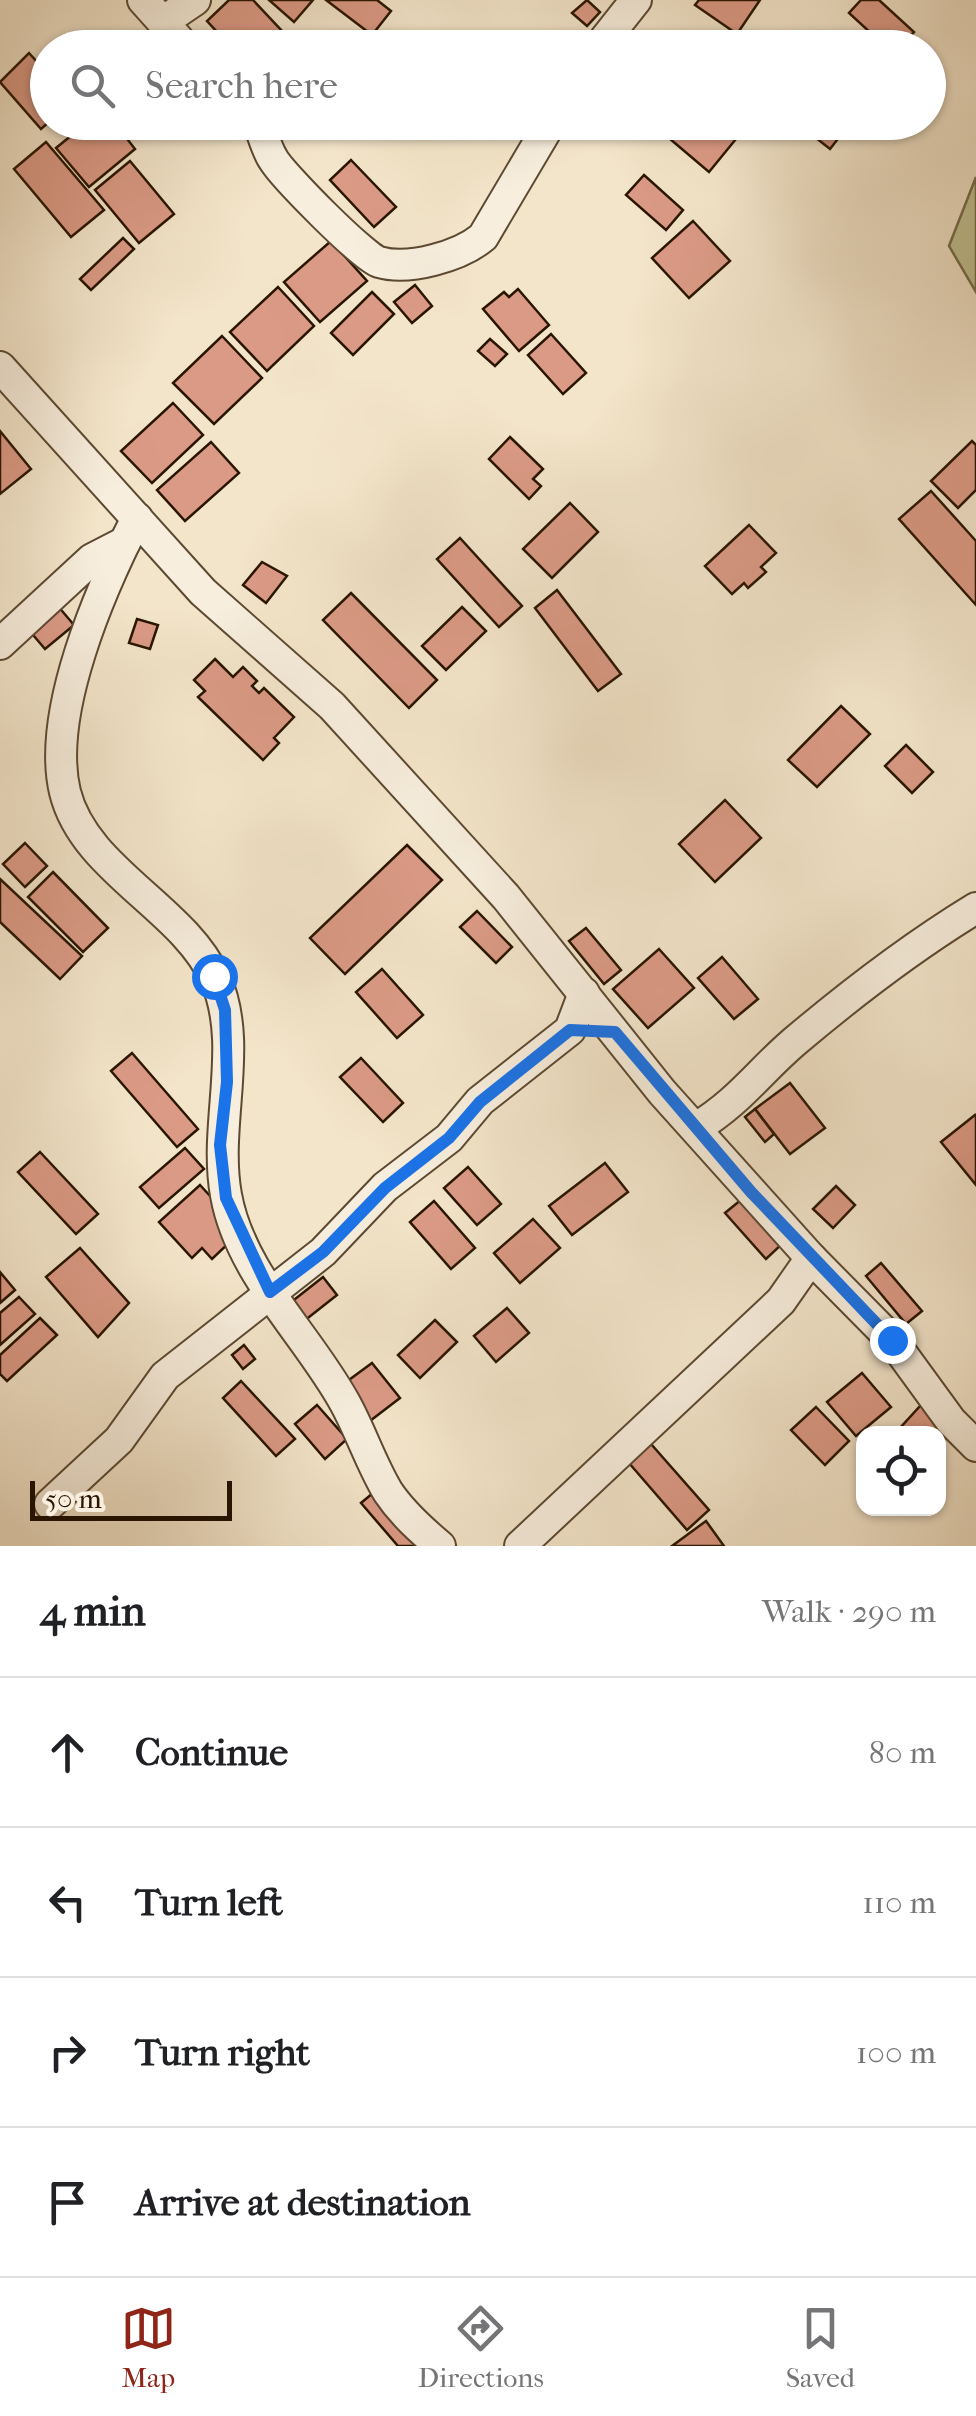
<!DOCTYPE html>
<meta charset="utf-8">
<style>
body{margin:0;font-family:"IM FELL French Canon",serif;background:#f6f6f6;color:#202124}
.controls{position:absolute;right:30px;bottom:30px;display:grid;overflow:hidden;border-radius:20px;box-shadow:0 2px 8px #0004}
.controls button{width:90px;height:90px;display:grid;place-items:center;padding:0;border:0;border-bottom:2px solid #e0e0e0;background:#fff;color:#202124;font:50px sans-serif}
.scale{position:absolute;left:30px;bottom:25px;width:202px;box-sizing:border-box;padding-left:10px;border:5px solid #291500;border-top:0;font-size:28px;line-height:35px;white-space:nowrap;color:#291500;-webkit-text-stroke:8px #f7eedd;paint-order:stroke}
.stop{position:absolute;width:30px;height:30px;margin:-22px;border:8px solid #1a73e8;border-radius:50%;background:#fff}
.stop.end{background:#1a73e8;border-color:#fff;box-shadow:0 2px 10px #0008}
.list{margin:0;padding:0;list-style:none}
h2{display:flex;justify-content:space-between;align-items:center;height:130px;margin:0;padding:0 40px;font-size:42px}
h2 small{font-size:32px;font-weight:400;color:#757577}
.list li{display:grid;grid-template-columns:65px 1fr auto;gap:30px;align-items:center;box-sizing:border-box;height:150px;padding:0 40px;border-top:2px solid #e0e0e0}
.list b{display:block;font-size:38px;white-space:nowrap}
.list em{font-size:32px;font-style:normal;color:#757577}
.icon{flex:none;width:55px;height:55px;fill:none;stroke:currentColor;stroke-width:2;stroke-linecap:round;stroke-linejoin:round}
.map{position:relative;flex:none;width:976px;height:1546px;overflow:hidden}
.search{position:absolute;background:#fff;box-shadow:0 2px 8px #0004;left:30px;right:30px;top:30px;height:110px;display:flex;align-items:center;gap:25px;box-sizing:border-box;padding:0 35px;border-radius:55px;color:#757577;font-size:38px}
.sheet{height:730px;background:#fff}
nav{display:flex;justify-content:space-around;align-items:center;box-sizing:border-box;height:140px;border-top:2px solid #e0e0e0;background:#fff;font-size:28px;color:#757577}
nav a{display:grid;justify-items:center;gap:5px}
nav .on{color:#8f2418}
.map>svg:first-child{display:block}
.green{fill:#c0c393;stroke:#746c4a;stroke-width:2.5}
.building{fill:#db9a86;stroke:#291500;stroke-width:2.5}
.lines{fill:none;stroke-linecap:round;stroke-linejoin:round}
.street-casing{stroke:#5c4932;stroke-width:34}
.street{stroke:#f7eedd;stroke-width:30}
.route{stroke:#1a73e8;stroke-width:12}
</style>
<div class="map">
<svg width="976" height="1546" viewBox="0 0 976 1546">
<rect width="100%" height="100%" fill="#f3e5ca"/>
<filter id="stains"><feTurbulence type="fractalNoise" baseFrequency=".002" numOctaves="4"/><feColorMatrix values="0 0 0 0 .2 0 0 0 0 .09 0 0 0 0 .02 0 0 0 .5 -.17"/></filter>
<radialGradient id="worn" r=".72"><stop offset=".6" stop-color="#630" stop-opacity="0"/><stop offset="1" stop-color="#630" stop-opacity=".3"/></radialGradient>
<polygon class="green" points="976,177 976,292 949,246"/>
<g class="building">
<polygon points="229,0 253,0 298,48 232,48 207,21"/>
<polygon points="269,0 313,0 294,22"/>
<polygon points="326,0 377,0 391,11 372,35"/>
<polygon points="587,0 600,12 587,26 572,13"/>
<polygon points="699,0 760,0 737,34 695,5"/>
<polygon points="861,0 879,0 914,32 905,42 907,48 887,48 849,13"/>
<polygon points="29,53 48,74 49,122 41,129 0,82"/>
<polygon points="88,122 114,122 135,149 89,187 56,148"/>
<polygon points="347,122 376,122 361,137"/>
<polygon points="650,122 716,122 736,139 709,172"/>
<polygon points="796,122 851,122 830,149"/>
<polygon points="46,142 104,210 71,237 14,169"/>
<polygon points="351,160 396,207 374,227 330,180"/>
<polygon points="130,161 174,214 139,243 95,190"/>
<polygon points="644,175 683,210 666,230 626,195"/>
<polygon points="693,221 730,261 689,298 652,258"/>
<polygon points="123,238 134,249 91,290 80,279"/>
<polygon points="331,241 367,281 320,322 284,282"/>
<polygon points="415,285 432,306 412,323 394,302"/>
<polygon points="278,287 314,326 267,371 230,332"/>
<polygon points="518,289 549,325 519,351 483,309 504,292 509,297"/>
<polygon points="372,292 394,314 353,355 331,333"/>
<polygon points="551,334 586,373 563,394 528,355"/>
<polygon points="222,336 262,378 214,424 173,383"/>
<polygon points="490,339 507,354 495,366 478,351"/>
<polygon points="173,403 203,435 152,483 121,451"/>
<polygon points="0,431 31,469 0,494"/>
<polygon points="510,437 543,469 533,479 541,486 529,499 489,459"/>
<polygon points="972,441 976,445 976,490 958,508 931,481"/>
<polygon points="211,442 239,473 185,521 157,490"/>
<polygon points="931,491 976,541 976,605 899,519"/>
<polygon points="570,503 598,532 552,578 523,549"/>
<polygon points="749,525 776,553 761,567 766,572 748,588 744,583 732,594 705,566"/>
<polygon points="460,538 522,606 499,627 437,559"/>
<polygon points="262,562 287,576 266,603 243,585"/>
<polygon points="557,590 621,674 598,691 535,608"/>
<polygon points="351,593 437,680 409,708 323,620"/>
<polygon points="57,605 74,625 45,649 28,629"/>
<polygon points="462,607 486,631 446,670 422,646"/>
<polygon points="137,619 158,625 150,649 129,643"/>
<polygon points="215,659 233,677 243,667 257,681 252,686 259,693 264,688 294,717 274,738 279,743 263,760 198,697 205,691 194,680"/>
<polygon points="841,706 870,734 817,787 788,760"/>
<polygon points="906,745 933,772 912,793 885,766"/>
<polygon points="725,800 761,838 715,882 679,844"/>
<polygon points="25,843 47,866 25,887 3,864"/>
<polygon points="407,845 442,880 345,974 310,938"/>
<polygon points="53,872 108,928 83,952 28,897"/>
<polygon points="0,879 82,956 60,979 0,922"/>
<polygon points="477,911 512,947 496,963 460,927"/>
<polygon points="586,928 621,970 604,984 569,941"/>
<polygon points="659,949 694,988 648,1028 613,989"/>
<polygon points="722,957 758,999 734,1019 698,978"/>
<polygon points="382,969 423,1015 397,1038 356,992"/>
<polygon points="132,1053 198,1129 177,1147 111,1071"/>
<polygon points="361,1058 403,1103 383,1122 340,1077"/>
<polygon points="790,1083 825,1128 790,1154 755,1109"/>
<polygon points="755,1109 774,1134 765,1142 745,1117"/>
<polygon points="975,1115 976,1117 976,1185 941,1142"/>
<polygon points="185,1148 204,1169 159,1208 140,1187"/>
<polygon points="40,1152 98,1214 76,1234 18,1172"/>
<polygon points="605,1163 628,1192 572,1235 549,1206"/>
<polygon points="468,1167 501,1204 477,1225 444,1188"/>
<polygon points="200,1185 233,1221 231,1241 212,1259 202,1248 192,1258 159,1222"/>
<polygon points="836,1186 855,1205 833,1228 813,1209"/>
<polygon points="742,1199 782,1244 766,1259 725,1213"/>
<polygon points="434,1201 475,1248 451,1269 410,1222"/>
<polygon points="533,1219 560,1248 520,1283 494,1253"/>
<polygon points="80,1248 129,1303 98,1337 46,1277"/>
<polygon points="881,1263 922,1311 906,1324 866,1276"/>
<polygon points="0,1272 15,1290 0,1303"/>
<polygon points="323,1277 337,1295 299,1325 285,1307"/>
<polygon points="19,1297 35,1314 0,1345 0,1313"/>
<polygon points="507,1308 529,1333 496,1362 474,1336"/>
<polygon points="40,1318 57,1335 7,1381 0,1374 0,1355"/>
<polygon points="435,1320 457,1342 420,1378 398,1355"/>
<polygon points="244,1345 255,1359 243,1369 232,1355"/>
<polygon points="372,1363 400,1398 366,1424 338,1388"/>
<polygon points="862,1373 891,1407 856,1436 827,1402"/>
<polygon points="241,1381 295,1439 276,1456 223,1398"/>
<polygon points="317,1405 347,1439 325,1459 295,1424"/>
<polygon points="921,1405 951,1431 938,1445 938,1434 906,1434 900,1428"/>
<polygon points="816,1407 849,1441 825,1465 791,1430"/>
<polygon points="644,1436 709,1510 687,1530 622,1455"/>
<polygon points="379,1488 426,1546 398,1546 361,1503"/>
<polygon points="706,1521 724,1546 672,1546"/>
</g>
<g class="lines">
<g class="street-casing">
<g id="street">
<polyline points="143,0 186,48"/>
<polyline points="164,21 195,0"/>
<polyline points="598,48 636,0"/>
<path d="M258,122c5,12 8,26 15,37 9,16 91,99 106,103 30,9 81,-6 104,-25l68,-115"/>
<polyline points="0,367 203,592 332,706 506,897 662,1092 811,1258 892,1340 951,1421 976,1446"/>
<path d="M137,518c-36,70 -91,195 -72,274 19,78 119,116 150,186 30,67 -2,146 11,217 14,79 82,140 119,208 16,29 26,61 43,89 14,21 33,38 52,54"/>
<polyline points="0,644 92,559 125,542"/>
<path d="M696,1128c43,-26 62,-55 98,-86 58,-49 118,-95 182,-134"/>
<polyline points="50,1504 119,1440 165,1376 323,1252 385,1187 449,1138 480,1101 570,1030 584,993"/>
<polyline points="520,1546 781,1301 811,1258"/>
</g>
</g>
<use href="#street" class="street"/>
</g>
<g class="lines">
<polyline class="route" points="214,976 225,1010 227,1082 220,1145 226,1198 270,1292 323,1252 385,1188 449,1138 480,1102 570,1030 615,1032 751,1192 892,1340"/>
</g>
<rect width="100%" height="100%" filter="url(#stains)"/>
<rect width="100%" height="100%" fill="url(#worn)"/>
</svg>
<div class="controls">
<button><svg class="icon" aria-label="locate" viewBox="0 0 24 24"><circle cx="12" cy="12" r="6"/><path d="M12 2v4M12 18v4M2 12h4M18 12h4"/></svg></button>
</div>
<div class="scale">50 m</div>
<div class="stop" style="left:214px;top:976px"></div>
<div class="stop end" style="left:892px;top:1340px"></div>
<div class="search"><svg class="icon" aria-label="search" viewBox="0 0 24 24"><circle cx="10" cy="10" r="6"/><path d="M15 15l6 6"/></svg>Search here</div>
</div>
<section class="sheet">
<h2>4 min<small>Walk · 290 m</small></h2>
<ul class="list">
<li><svg class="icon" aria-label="ahead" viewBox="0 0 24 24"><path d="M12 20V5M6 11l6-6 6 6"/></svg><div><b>Continue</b></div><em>80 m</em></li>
<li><svg class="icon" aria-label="left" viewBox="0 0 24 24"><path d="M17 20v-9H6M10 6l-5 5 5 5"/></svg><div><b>Turn left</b></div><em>110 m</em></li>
<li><svg class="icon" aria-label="right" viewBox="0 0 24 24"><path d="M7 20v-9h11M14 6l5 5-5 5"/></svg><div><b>Turn right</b></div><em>100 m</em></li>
<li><svg class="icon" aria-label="arrive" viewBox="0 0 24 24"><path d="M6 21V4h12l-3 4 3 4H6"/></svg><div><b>Arrive at destination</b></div></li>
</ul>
</section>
<nav>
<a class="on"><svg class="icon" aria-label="map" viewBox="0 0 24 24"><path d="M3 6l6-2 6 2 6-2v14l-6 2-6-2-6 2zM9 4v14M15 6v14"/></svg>Map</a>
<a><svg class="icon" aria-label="directions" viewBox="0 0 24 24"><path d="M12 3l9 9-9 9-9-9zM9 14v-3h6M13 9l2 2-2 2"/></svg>Directions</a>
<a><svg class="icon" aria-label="saved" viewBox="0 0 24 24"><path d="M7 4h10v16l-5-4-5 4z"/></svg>Saved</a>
</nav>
